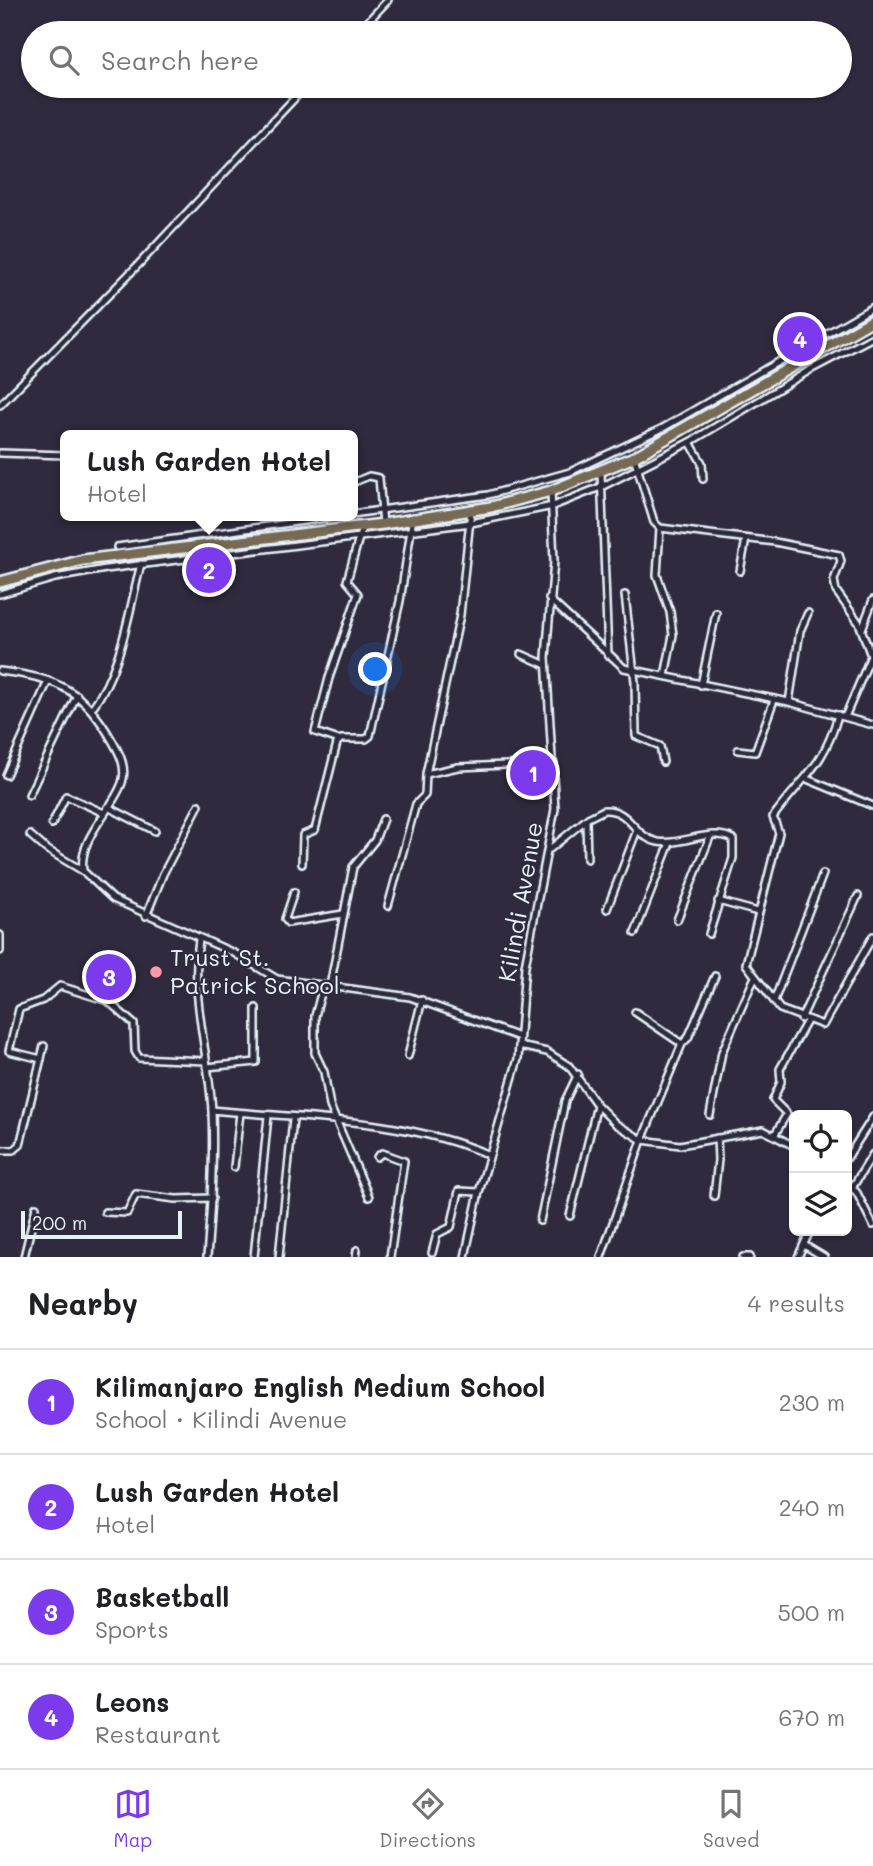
<!DOCTYPE html>
<meta charset="utf-8">
<style>
body{margin:0;font-family:Mali,sans-serif;background:#f6f6f6;color:#202124}
.controls{position:absolute;right:21px;bottom:21px;display:grid;overflow:hidden;border-radius:10px;box-shadow:0 2px 5px #0004}
.controls button{width:63px;height:63px;display:grid;place-items:center;padding:0;border:0;border-bottom:2px solid #e0e0e0;background:#fff;color:#202124;font:35px sans-serif}
.scale{position:absolute;left:21px;bottom:18px;width:161px;box-sizing:border-box;padding-left:7px;border:4px solid #e8f1f8;border-top:0;font-size:19px;line-height:24px;white-space:nowrap;color:#e8f1f8;-webkit-text-stroke:5px #2f2a3d;paint-order:stroke}
.you{position:absolute;left:376px;top:670px;width:24px;height:24px;margin:-18px;border:5px solid #fff;border-radius:50%;background:#1a73e8;box-shadow:0 0 0 10px #1a73e833}
.badge{display:grid;place-items:center;width:46px;height:46px;border-radius:50%;background:#7c3aed;color:#fff;font-size:23px;font-weight:700}
.pin{position:absolute;translate:-50% -50%;border:4px solid #fff;box-shadow:0 2px 7px #0006}
.popup{position:absolute;left:60px;top:430px;width:298px;height:91px;box-sizing:border-box;display:grid;place-content:center;border-radius:10px;background:#fff;filter:drop-shadow(0 2px 5px #0005);font-size:23px;white-space:nowrap;color:#757577}
.popup b{font-size:26px;color:#202124}
.popup::after{content:'';position:absolute;left:50%;top:100%;margin-left:-14px;border:14px solid transparent;border-top-color:#fff}
.list{margin:0;padding:0;list-style:none}
h2{display:flex;justify-content:space-between;align-items:center;height:91px;margin:0;padding:0 28px;font-size:30px}
h2 small{font-size:23px;font-weight:400;color:#757577}
.list li{display:grid;grid-template-columns:46px 1fr auto;gap:21px;align-items:center;box-sizing:border-box;height:105px;padding:0 28px;border-top:2px solid #e0e0e0}
.list b{display:block;font-size:26px;white-space:nowrap}
.list p{margin:0;font-size:23px;white-space:nowrap;color:#757577}
.list em{font-size:23px;font-style:normal;color:#757577}
.icon{flex:none;width:38px;height:38px;fill:none;stroke:currentColor;stroke-width:2;stroke-linecap:round;stroke-linejoin:round}
.map{position:relative;flex:none;width:873px;height:1257px;overflow:hidden}
.search{position:absolute;background:#fff;box-shadow:0 2px 5px #0004;left:21px;right:21px;top:21px;height:77px;display:flex;align-items:center;gap:18px;box-sizing:border-box;padding:0 24px;border-radius:38px;color:#757577;font-size:26px}
.sheet{height:511px;background:#fff}
nav{display:flex;justify-content:space-around;align-items:center;box-sizing:border-box;height:98px;border-top:2px solid #e0e0e0;background:#fff;font-size:19px;color:#757577}
nav a{display:grid;justify-items:center;gap:4px}
nav .on{color:#7c3aed}
.map>svg:first-child{display:block}
.green{fill:#646a5d;stroke:#a6aeaa;stroke-width:2}
.lines{fill:none;stroke-linecap:round;stroke-linejoin:round}
.minor-casing{stroke:#e8f1f8;stroke-width:10}
.trunk-casing{stroke:#e8f1f8;stroke-width:14}
.minor{stroke:#2f2a3d;stroke-width:5}
.trunk{stroke:#776a54;stroke-width:9}
.poi-dot{fill:#ff9aa2;stroke:#2f2a3d;stroke-width:2.5}
.labels{text-anchor:middle;stroke-width:5;stroke-linejoin:round;paint-order:stroke}
.street-label{font-size:24px;fill:#e8f1f8;stroke:#2f2a3d}
.poi-label{font-size:24px;fill:#e8f1f8;stroke:#2f2a3d;text-anchor:start}
</style>
<div class="map">
<svg width="873" height="1257" viewBox="0 0 873 1257">
<rect width="100%" height="100%" fill="#2f2a3d"/>
<filter id="ink" filterUnits="userSpaceOnUse"><feTurbulence type="fractalNoise" baseFrequency=".0143" numOctaves="2"/><feDisplacementMap in="SourceGraphic" scale="14" xChannelSelector="R" yChannelSelector="G"/><feConvolveMatrix kernelMatrix="1 2 1 2 8 2 1 2 1" color-interpolation-filters="sRGB"/></filter>
<g filter="url(#ink)">
<polygon class="green" points="97,967 125,976 121,988 93,979"/>
<g class="lines">
<g class="minor-casing">
<g id="minor">
<polyline points="357,33 388,0"/>
<polyline points="0,405 138,265 306,86"/>
<polyline points="690,442 702,463 703,479"/>
<polyline points="0,453 66,455"/>
<polyline points="634,457 654,522 660,528 775,542 839,555 841,561 834,580 836,591 859,623 871,656 845,717"/>
<polyline points="601,473 608,655"/>
<polyline points="352,483 369,476 379,478 383,524"/>
<polyline points="352,514 488,495 570,472 663,428 873,307"/>
<polyline points="660,528 657,575 670,612 673,635 665,676"/>
<polyline points="117,547 340,516"/>
<polyline points="740,571 746,539"/>
<polyline points="0,594 55,578 106,569 471,523 553,506 603,486 690,442 810,370 873,337"/>
<polyline points="625,595 635,682 636,736 660,746 663,762"/>
<polyline points="549,599 624,668 789,702 873,725"/>
<polyline points="862,629 873,600"/>
<polyline points="521,654 546,665"/>
<polyline points="871,656 873,646"/>
<path d="M0,671c58,7 84,19 113,71 7,12 14,26 9,41 -10,28 -44,55 -39,88l30,28 121,54 43,26 133,18 109,40"/>
<polyline points="701,685 716,613"/>
<polyline points="789,702 800,631 808,613"/>
<path d="M92,708c30,-39 37,-98 49,-144"/>
<path d="M838,715c-14,52 -36,62 -65,102l6,16 -33,131 34,45 43,16 50,-89"/>
<polyline points="339,740 315,732 329,678 358,594 347,581 362,527"/>
<polyline points="738,750 755,752 774,700"/>
<polyline points="426,774 458,767 554,763"/>
<polyline points="6,775 48,681"/>
<polyline points="807,779 873,806"/>
<polyline points="29,795 77,695"/>
<polyline points="108,807 155,831"/>
<polyline points="586,820 587,859"/>
<polyline points="52,824 66,796 104,813"/>
<polyline points="30,835 46,849 83,871"/>
<path d="M550,849l38,-31 16,-8c27,-1 29,27 54,32 24,4 52,-15 75,-3v19l-24,76"/>
<polyline points="302,864 303,835 315,830 337,743 341,739 366,739 370,736 400,601 413,517"/>
<polyline points="294,892 285,919 288,923 343,914"/>
<polyline points="718,901 758,912"/>
<polyline points="388,906 416,804 425,795 426,774 460,615 471,510"/>
<polyline points="607,909 637,830"/>
<polyline points="146,916 163,874 199,805"/>
<polyline points="677,920 710,837"/>
<polyline points="635,933 670,843"/>
<polyline points="0,935 0,951"/>
<path d="M199,939c-9,57 10,115 13,172 2,49 -1,98 -5,146"/>
<polyline points="323,986 315,1016 315,1053 324,1072 330,1106 369,1197"/>
<polyline points="330,986 353,867 375,840 383,819"/>
<polyline points="774,1001 823,874"/>
<polyline points="635,1012 682,1044"/>
<polyline points="801,1019 858,896"/>
<polyline points="520,1046 547,1052 569,1066 597,1105 616,1124 642,1140 680,1145 763,1130 794,1146"/>
<polyline points="408,1056 422,1000"/>
<polyline points="41,1059 9,1051 19,1009 43,1000 60,986 108,1001 134,1024 135,1051 139,1058 206,1061"/>
<polyline points="207,1067 256,1062 256,1008"/>
<path d="M212,1110c92,9 192,8 277,45"/>
<polyline points="710,1115 722,1052 754,979"/>
<polyline points="775,1134 787,1114 773,1100 781,1082 780,1069 807,1021"/>
<polyline points="0,1150 14,1150 20,1145 44,1046"/>
<polyline points="377,1157 382,1153 404,1161 390,1257"/>
<polyline points="847,1158 873,1117"/>
<polyline points="234,1167 240,1113"/>
<polyline points="847,1182 857,1193 873,1225"/>
<polyline points="852,1188 873,1154"/>
<polyline points="714,1196 718,1160 717,1138"/>
<polyline points="105,1212 127,1213 136,1194 176,1199 212,1198"/>
<polyline points="570,1216 597,1105"/>
<polyline points="540,1221 565,1101 578,1074"/>
<polyline points="804,1245 824,1257"/>
<polyline points="432,1253 437,1234 451,1227 459,1191 479,1192"/>
<polyline points="24,1257 36,1207"/>
<polyline points="254,1257 268,1116"/>
<polyline points="279,1257 293,1119"/>
<polyline points="356,1257 357,1250"/>
<polyline points="465,1257 479,1192 518,1059 525,966 555,809 546,657 554,561 551,491"/>
<polyline points="601,1257 642,1140 682,1044 688,1038 715,976"/>
<polyline points="743,1257 750,1257"/>
<polyline points="798,1257 810,1231"/>
</g>
</g>
<g class="trunk-casing">
<polyline id="trunk" points="0,582 83,560 383,524 491,507 551,491 634,457 873,320"/>
</g>
<use href="#minor" class="minor"/>
<use href="#trunk" class="trunk"/>
</g>
</g>
<circle class="poi-dot" cx="156" cy="972" r="7"/>
<g class="labels">
<g class="street-label">
<text transform="translate(521 902) rotate(-80)" y="8">Kilindi Avenue</text>
</g>
<g class="poi-label">
<text x="170" y="966">Trust St.<tspan x="170" dy="28">Patrick School</tspan></text>
</g>
</g>
</svg>
<div class="controls">
<button><svg class="icon" aria-label="locate" viewBox="0 0 24 24"><circle cx="12" cy="12" r="6"/><path d="M12 2v4M12 18v4M2 12h4M18 12h4"/></svg></button>
<button><svg class="icon" aria-label="layers" viewBox="0 0 24 24"><path d="M12 4l9 5-9 5-9-5zM3 14l9 5 9-5"/></svg></button>
</div>
<div class="scale">200 m</div>
<div class="you"></div>
<div class="pin badge" style="left:533px;top:773px">1</div>
<div class="pin badge" style="left:209px;top:570px">2</div>
<div class="popup"><b>Lush Garden Hotel</b>Hotel</div>
<div class="pin badge" style="left:109px;top:977px">3</div>
<div class="pin badge" style="left:800px;top:339px">4</div>
<div class="search"><svg class="icon" aria-label="search" viewBox="0 0 24 24"><circle cx="10" cy="10" r="6"/><path d="M15 15l6 6"/></svg>Search here</div>
</div>
<section class="sheet">
<h2>Nearby<small>4 results</small></h2>
<ul class="list">
<li><span class="badge">1</span><div><b>Kilimanjaro English Medium School</b><p>School · Kilindi Avenue</p></div><em>230 m</em></li>
<li><span class="badge">2</span><div><b>Lush Garden Hotel</b><p>Hotel</p></div><em>240 m</em></li>
<li><span class="badge">3</span><div><b>Basketball</b><p>Sports</p></div><em>500 m</em></li>
<li><span class="badge">4</span><div><b>Leons</b><p>Restaurant</p></div><em>670 m</em></li>
</ul>
</section>
<nav>
<a class="on"><svg class="icon" aria-label="map" viewBox="0 0 24 24"><path d="M3 6l6-2 6 2 6-2v14l-6 2-6-2-6 2zM9 4v14M15 6v14"/></svg>Map</a>
<a><svg class="icon" aria-label="directions" viewBox="0 0 24 24"><path d="M12 3l9 9-9 9-9-9zM9 14v-3h6M13 9l2 2-2 2"/></svg>Directions</a>
<a><svg class="icon" aria-label="saved" viewBox="0 0 24 24"><path d="M7 4h10v16l-5-4-5 4z"/></svg>Saved</a>
</nav>
